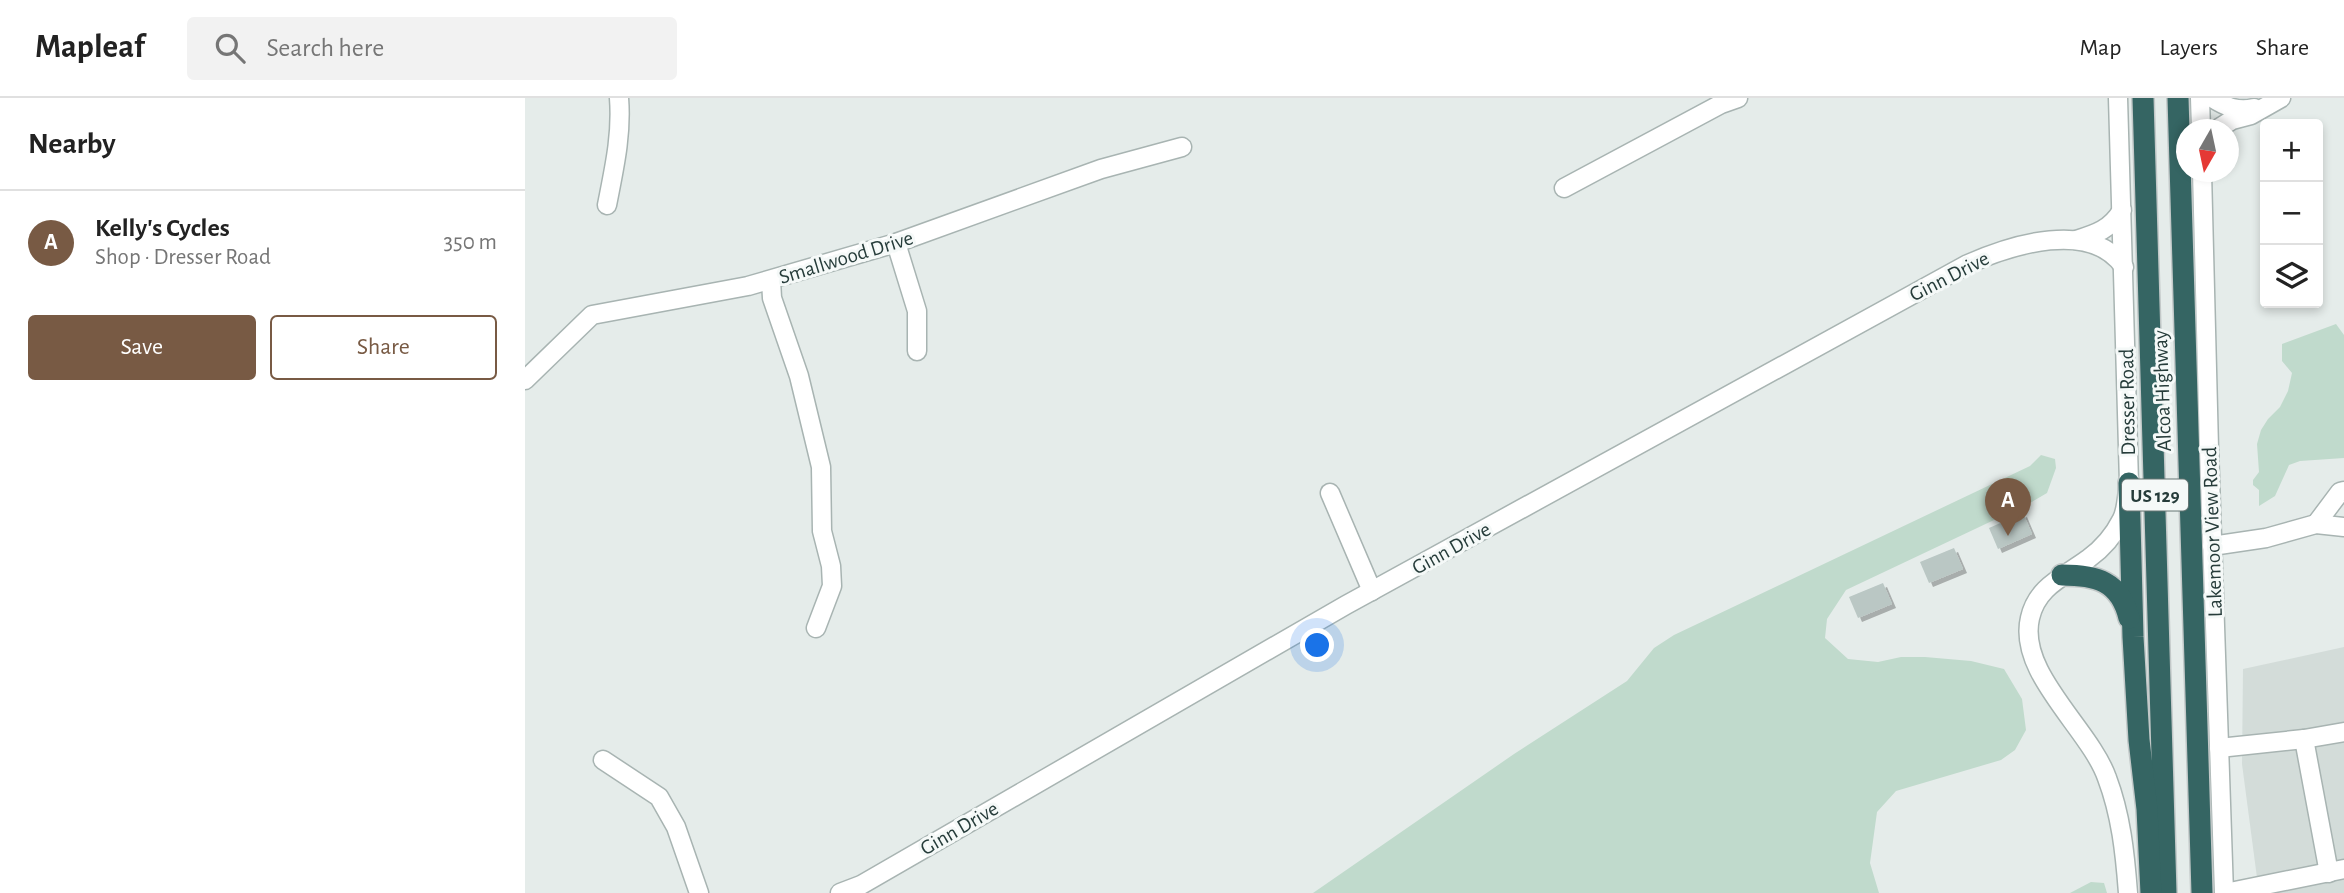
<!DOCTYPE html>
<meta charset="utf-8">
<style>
body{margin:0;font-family:"Alegreya Sans",sans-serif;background:#f2f2f2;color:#222}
.controls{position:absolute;right:21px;top:21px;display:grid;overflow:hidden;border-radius:7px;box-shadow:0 4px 10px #0003}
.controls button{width:63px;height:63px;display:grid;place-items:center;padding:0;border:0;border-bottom:2px solid #e0e0e0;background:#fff;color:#222;font:35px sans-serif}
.compass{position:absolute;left:1651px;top:21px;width:63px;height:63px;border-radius:50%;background:#fff;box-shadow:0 4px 10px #0003;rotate:189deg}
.you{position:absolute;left:793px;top:548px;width:24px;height:24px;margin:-18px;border:5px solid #fff;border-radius:50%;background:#1a73e8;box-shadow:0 0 0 10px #1a73e833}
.badge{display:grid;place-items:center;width:46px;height:46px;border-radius:50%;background:#785a44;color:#fff;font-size:23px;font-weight:700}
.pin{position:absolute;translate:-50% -58px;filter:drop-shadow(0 2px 4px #0008)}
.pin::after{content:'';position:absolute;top:37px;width:24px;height:21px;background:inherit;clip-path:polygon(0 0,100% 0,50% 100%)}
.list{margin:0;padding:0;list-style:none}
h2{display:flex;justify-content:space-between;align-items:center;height:91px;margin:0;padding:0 28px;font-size:30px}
h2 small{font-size:23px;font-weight:400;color:#767676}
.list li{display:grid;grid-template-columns:46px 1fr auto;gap:21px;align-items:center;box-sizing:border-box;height:105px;padding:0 28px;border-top:2px solid #e0e0e0}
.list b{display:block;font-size:26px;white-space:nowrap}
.list p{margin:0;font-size:23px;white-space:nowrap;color:#767676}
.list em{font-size:23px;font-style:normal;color:#767676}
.actions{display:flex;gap:14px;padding:21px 28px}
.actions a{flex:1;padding:16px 0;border:2px solid #785a44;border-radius:7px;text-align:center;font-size:24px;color:#785a44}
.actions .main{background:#785a44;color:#fff}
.icon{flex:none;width:38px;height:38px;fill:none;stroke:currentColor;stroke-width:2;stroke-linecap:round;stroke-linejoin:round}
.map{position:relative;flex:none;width:1819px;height:795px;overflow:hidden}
header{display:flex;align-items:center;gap:42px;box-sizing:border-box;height:98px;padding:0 35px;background:#fff;border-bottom:2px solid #e0e0e0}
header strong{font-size:33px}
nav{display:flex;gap:38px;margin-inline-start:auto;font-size:24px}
.search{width:490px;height:63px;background:#f2f2f2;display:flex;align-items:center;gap:18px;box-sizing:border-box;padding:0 24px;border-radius:7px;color:#767676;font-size:26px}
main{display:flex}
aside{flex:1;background:#fff}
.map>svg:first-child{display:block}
.built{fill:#d3dcd9}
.green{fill:#c0dacc}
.building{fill:#bac7c4;filter:url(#shadow)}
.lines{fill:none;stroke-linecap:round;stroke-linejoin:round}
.minor-casing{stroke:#a8b4b2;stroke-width:21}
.highway-casing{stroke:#c2c8c8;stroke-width:24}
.minor{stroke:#fff;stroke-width:18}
.highway{stroke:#356563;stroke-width:21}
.labels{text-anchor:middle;stroke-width:6;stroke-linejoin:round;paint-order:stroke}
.shield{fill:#f5f9f8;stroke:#647573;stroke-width:2}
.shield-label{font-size:19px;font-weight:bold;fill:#263c3a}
.street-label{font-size:21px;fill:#263c3a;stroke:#f5f9f8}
</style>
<header>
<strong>Mapleaf</strong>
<div class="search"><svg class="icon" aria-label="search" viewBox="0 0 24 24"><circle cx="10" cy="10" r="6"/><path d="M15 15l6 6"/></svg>Search here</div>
<nav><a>Map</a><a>Layers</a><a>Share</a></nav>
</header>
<main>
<aside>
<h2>Nearby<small></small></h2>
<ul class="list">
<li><span class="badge">A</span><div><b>Kelly's Cycles</b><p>Shop · Dresser Road</p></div><em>350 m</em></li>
</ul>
<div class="actions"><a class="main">Save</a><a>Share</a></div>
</aside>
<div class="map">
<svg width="1819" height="795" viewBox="0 0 1819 795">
<defs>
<filter id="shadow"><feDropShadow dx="4" dy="4" stdDeviation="0" flood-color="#0004"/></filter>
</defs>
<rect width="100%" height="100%" fill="#e5ecea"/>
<polygon class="built" points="1819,549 1819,795 1734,795 1717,666 1718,571"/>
<g class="green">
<polygon points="1811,226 1819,237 1819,360 1775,363 1764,367 1750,398 1734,408 1734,392 1728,387 1728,382 1734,374 1732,346 1736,332 1743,321 1755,309 1763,293 1767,275 1757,263 1757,246"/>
<polygon points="1516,357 1530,361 1531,370 1522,395 1505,405 1321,492 1302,521 1300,540 1323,561 1353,564 1376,559 1400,559 1446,563 1479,571 1497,601 1501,632 1490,652 1476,662 1371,693 1352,714 1345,765 1354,795 788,795 989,656 1102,583 1129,550 1149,537 1505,368"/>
<polygon points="1566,784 1579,785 1582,795 1545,795"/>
</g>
<g class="building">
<polygon points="1498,415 1507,436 1473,451 1464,430"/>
<polygon points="1429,450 1438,471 1404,485 1395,464"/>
<polygon points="1358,485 1367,506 1333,520 1324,499"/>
</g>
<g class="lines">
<g class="minor-casing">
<g id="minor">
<path d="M1593,0l11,385c-2,11 -2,26 -7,36 -8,16 -20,30 -34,40 -24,18 -51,27 -58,59 -13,55 60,111 77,160 14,37 18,75 21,115"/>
<polyline points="1675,0 1676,32"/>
<path d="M1687,0c14,9 26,14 42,10"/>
<polyline points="1691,32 1707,22 1726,17 1756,0"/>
<polyline points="1677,74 1684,350 1699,795"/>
<polyline points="1039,90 1196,6 1213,0"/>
<path d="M82,107c7,-36 15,-70 12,-107"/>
<path d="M1551,142c20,-6 35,-11 46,-30"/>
<polyline points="371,145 392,213 392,253"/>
<polyline points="246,182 247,200 274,278 296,369 297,433 306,468 307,488 291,530"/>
<polyline points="0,282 67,217 223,188 371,145 576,71 657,49"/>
<polyline points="805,395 847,493"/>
<polyline points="1791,426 1815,394 1819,393"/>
<polyline points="1687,448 1741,440 1791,426 1819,429"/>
<polyline points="1779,641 1804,775"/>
<polyline points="1694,650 1779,641 1819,634"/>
<polyline points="78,662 134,699 151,729 174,795"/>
<path d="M315,795l21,-8 485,-280 622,-341c43,-19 123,-45 156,3"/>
<polyline points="1700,795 1819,771"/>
</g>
</g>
<g class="highway-casing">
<g id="highway">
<polyline points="1618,0 1641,795"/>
<polyline points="1653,0 1677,795"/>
<polyline points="1604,385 1608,539 1614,642 1622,711 1626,795"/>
<path d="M1537,477c34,0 58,6 67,43"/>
</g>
</g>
<use href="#minor" class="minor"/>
<use href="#highway" class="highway"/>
</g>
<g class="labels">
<rect class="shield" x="1597" y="381.5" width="66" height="31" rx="5"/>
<g class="shield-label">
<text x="1630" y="404">US 129</text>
</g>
<g class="street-label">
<text transform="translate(321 159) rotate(-17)" y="7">Smallwood Drive</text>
<text transform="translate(1424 178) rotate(-27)" y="7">Ginn Drive</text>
<text transform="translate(1637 293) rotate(-92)" y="7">Alcoa Highway</text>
<text transform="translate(1602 304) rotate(-91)" y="7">Dresser Road</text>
<text transform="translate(1687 434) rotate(-92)" y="7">Lakemoor View Road</text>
<text transform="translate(926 450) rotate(-29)" y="7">Ginn Drive</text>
<text transform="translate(434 730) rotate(-30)" y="7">Ginn Drive</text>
</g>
</g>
</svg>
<div class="controls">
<button>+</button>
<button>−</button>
<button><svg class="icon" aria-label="layers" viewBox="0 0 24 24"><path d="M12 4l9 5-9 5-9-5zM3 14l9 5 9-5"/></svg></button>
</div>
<svg class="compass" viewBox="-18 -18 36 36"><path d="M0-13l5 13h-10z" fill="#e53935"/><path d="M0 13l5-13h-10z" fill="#767676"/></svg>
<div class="you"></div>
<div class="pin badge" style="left:1483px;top:438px">A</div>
</div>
</main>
